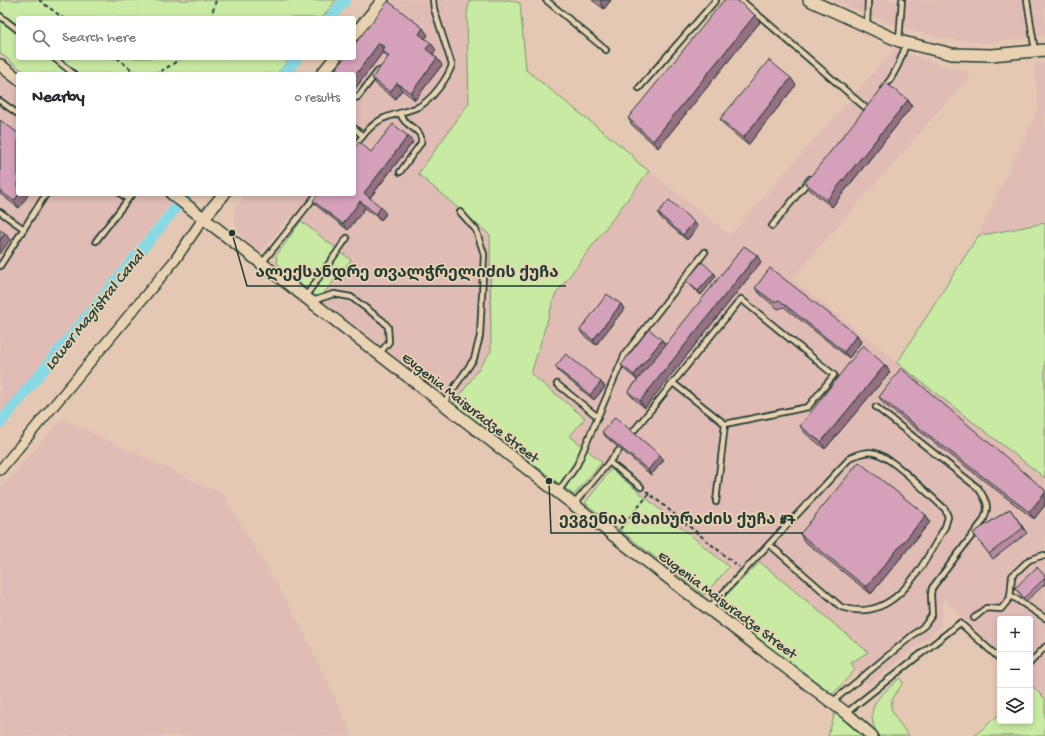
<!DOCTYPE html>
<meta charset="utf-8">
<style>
body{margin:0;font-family:"Gochi Hand","Noto Sans Georgian",sans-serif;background:#f2f2f3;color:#2b2b33}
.controls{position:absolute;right:12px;bottom:12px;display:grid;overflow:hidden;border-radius:4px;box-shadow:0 2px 6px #0003}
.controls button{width:36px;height:36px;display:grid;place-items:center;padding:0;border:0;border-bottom:1px solid #e1e1e2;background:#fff;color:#2b2b33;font:20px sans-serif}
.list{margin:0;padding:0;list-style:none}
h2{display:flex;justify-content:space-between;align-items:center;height:52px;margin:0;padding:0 16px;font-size:17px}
h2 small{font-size:13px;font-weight:400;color:#7c7c81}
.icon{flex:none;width:22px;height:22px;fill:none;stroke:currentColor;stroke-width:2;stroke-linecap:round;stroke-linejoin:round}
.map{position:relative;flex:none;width:1045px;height:736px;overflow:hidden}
.search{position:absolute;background:#fff;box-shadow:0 2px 6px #0003;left:16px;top:16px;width:340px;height:44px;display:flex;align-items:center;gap:10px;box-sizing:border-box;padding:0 14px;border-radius:4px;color:#7c7c81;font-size:15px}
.panel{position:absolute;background:#fff;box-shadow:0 2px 6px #0003;left:16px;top:72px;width:340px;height:124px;border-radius:4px}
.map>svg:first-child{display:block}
.built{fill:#e0bcb5}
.green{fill:#c8eaa3;stroke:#74946c}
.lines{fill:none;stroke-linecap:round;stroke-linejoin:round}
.canal{stroke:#89d9e4;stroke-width:11}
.service-casing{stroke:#1f3d34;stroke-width:8}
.minor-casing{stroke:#1f3d34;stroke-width:12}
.tertiary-casing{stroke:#1f3d34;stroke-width:14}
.path{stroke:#1f3d34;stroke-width:2;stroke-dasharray:4 3;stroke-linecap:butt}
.service{stroke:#e9d2b1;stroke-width:4.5}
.minor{stroke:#e9d2b1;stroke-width:9}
.tertiary{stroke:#e9d2b1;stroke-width:11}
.wall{fill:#b68aa0;stroke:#1f3d34}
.shaded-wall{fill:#947082;stroke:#1f3d34}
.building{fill:#d4a0ba;stroke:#1f3d34}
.labels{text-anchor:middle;stroke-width:3.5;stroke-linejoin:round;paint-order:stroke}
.street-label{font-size:15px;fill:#1f3d34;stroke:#e9d2b1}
.water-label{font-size:16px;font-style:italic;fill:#24453d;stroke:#e9d2b1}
.leader{fill:none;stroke:#1f3d34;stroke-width:1.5}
.callout-dot{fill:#1f3d34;stroke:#e9d2b1;stroke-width:1.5}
.callout-label{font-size:16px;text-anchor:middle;font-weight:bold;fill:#1f3d34;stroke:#e9d2b1;stroke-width:3.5;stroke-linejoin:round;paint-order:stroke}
</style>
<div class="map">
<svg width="1045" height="736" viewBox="0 0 1045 736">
<rect width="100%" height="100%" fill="#e5c8b3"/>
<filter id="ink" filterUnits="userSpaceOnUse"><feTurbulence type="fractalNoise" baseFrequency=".025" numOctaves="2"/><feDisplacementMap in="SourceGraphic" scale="8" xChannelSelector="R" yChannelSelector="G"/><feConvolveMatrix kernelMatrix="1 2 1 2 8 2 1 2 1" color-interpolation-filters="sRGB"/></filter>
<g filter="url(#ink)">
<g class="built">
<polygon points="393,0 470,0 467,13 469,103 418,174 490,235 491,351 454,404 319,299 351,259 292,214 261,252 245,240 237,230 234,219 234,210 245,194 354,194 354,51"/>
<polygon points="832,0 1045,0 1045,36 986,43 940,38 898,27"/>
<polygon points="894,49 946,67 973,72 792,279 1045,478 1045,699 1030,684 1030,619 1000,619 1000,654 943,598 941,627 868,685 851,663 867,651 760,562 744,578 602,462 570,436 584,418 531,375 555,295 649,171 730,235"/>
<polygon points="1045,62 1045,223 978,236 1038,108 1034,64"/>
<polygon points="0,75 18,89 18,194 159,194 171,203 0,415"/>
<polygon points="62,419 224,495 299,623 353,736 0,736 0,488"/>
</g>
<g class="green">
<polygon points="0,0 336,0 322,18 18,18 18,58 290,58 277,74 27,74 0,53"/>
<polygon points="470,0 509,0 520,3 526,70 631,154 637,162 649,171 555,295 531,374 585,418 570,436 602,462 574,495 454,404 491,351 490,235 418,174 469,103 467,13"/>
<polygon points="301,221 351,260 319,299 281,268 277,262 276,256"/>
<polygon points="1045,223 1045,478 897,363 978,236"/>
<polygon points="611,469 729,567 704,595 585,503"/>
<path d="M760,562l108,90 -17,11 4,7 -22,24 -110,-81c-3,-6 -3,-8 -1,-14z"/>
<path d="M900,678l3,5c-4,6 -11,14 -12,22 -1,8 13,24 18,31h-30c-7,-9 -9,-23 -4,-33 4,-7 18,-19 25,-25z"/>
<polygon points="1030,684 1045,699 1045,736 974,736 1000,714 1000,721 1030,721"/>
<polygon points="835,713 862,735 863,736 828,736"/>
</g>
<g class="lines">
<g class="canal">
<polyline points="330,18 345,0"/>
<polyline points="284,74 297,58"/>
<polyline points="0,423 187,194"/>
</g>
<g class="service-casing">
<g id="service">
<polyline points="546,0 606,50"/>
<polyline points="741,0 867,109"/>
<polyline points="1027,0 1035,51"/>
<polyline points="0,16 18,30"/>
<polyline points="867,26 868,0"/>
<polyline points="899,41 902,0"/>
<polyline points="54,58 74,74"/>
<polyline points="639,88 716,0"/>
<path d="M884,88c12,-15 16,-26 22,-44"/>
<polyline points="354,98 358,97 378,71"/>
<polyline points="0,101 18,114"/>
<path d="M400,113c4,15 24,15 21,30l-21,29"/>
<polyline points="354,128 363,136"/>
<path d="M354,147c8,-10 16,-22 28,-28 11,-5 24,-7 36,-12 14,-7 29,-28 34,-42l-18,-56 -1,-9"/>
<polyline points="121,194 128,199"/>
<polyline points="0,212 24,229"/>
<polyline points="772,226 810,179"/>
<polyline points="96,241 132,194"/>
<polyline points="262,263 317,194"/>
<polyline points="0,266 46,194"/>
<polyline points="305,297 347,238"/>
<polyline points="312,301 334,294 351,297 383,321 388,327 389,342 379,354"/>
<polyline points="557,384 598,417"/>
<polyline points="443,404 474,359 480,336 484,254 476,230 460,212"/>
<polyline points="632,433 741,299 834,375 808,407 725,424 673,383"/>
<polyline points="609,462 641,487"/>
<polyline points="558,492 577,465 625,354 705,252"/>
<polyline points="716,502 725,424"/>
<polyline points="574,504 620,449"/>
<polyline points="1010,595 1045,618"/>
<path d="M709,608l142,-151c8,-3 15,-6 24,-4 17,4 54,42 70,56l3,8 -3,10c-23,38 -49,98 -104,80l-71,-62"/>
<polyline points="974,618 986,608 1001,609 1010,598 1012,576 1029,560 1044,555 1045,556"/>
<polyline points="1030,663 1045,647"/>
<path d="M832,702l93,-77 7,-10 -1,-21 1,-6 51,-67c7,-15 4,-20 -5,-33l-102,-81"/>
<polyline points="846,713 960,623 1000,659"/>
</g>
</g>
<g class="minor-casing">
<polyline id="minor" points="0,470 175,260 203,219"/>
</g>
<g class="tertiary-casing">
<g id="tertiary">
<polyline points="809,0 899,41 952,54 992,55 1045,50"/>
<polyline points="354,35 383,0"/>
<polyline points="0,65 18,79"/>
<polyline points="322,74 335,58"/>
<polyline points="172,194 697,600 846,713 872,736"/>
<polyline points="203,219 224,194"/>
</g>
</g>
<g class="path">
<polyline points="39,0 63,18"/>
<polyline points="211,18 216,0"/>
<path d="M117,58c6,4 14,13 21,15 16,5 31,-6 43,-15"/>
<polyline points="646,491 739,567"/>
<polyline points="620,529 649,494"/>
</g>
<use href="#service" class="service"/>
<use href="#minor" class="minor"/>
<use href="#tertiary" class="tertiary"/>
</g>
<g class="wall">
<polygon points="592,0 611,0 604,9"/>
<polygon points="760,22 658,148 632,125 628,118"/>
<polygon points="428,35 425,39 436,50 433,54 442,65 415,100 402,90 395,99 377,85 372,78 388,58 383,52 354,90 354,74 334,74 333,73 354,45"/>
<polygon points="796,85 748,145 725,126 720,119"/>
<polygon points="908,100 912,106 832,207 810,190 805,183"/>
<polygon points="0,120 19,208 0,194"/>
<polygon points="413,142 370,198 386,214 381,220 365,208 348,230 318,207 313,201"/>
<polygon points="658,213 694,222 698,227 687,240 661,218"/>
<polygon points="761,262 645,408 633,398 628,392 637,380 625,370 621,365 662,340 666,345"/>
<polygon points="714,273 716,276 701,295 689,285 686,281"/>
<polygon points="755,288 857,335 861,342 849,358 784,307 778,309 760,294"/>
<polygon points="621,304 624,309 596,345 583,335 580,330"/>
<polygon points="885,365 890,372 825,449 805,433 800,426"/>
<polygon points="555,367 601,382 605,387 594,400 559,372"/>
<polygon points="879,397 1045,490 1045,505 1034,519 884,404"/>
<polygon points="602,432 664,460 651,475 606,437"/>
<polygon points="1010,509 1027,533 993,559 973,533"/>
<polygon points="926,515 930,522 871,594 804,541 800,534"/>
<polygon points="1045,576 1045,584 1026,601 1015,588"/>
</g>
<g class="shaded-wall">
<polygon points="601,0 611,0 604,9 600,2"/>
<polygon points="755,15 760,22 658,148 653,141"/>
<polygon points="423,28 428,35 423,41 419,34"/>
<polygon points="379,43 384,50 382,50 383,52 354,90 354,77"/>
<polygon points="431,43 436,50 431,56 426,49"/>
<polygon points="437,58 442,65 415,100 411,93"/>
<polygon points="791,78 796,85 748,145 743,138"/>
<polygon points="397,83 402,90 395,99 390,92"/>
<polygon points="908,100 912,106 832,207 827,200"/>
<polygon points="408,136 413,142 368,200 364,193"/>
<polygon points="19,194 29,194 19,208 14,201"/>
<polygon points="360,201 365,208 348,230 343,224"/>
<polygon points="381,207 386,214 381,220 376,214"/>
<polygon points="694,222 698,227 687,240 683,235"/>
<polygon points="5,233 10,240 0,254 0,240"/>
<polygon points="757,255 761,262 645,408 640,401"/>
<polygon points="714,273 716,276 701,295 698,291"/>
<polygon points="621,304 624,309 596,345 593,340"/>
<polygon points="857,335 861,342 849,358 844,352"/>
<polygon points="662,340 666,345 638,381 634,375"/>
<polygon points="885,365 890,372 825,449 821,442"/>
<polygon points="601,382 605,387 594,400 590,395"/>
<polygon points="660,455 664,460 651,475 648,470"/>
<polygon points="1045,493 1045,505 1034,519 1029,512"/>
<polygon points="926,515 930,522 871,594 866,587"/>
</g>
<g class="building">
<polygon points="724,0 737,0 755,15 653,141 628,118"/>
<polygon points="388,1 423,28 419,34 431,43 426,49 437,58 411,93 397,83 390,92 372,78 389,56 382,50 384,47 379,43 354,77 354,74 334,74 333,73 344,58 354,58 354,45"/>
<polygon points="769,60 791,78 743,138 720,119"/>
<polygon points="886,83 908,100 827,200 805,183"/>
<polygon points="0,120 18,133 18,194 19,194 14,201 0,191"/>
<polygon points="393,124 408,136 364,193 381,207 376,214 360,201 343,224 313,201 318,194 354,194 354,148 359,142 371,152"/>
<polygon points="669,200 694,222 683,235 658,213"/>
<polygon points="0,230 5,233 0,240"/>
<polygon points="744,246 757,255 640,401 628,392"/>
<polygon points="702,262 714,273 698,291 686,281"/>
<polygon points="770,268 857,335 844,352 779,300 774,302 755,288"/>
<polygon points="607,294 621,304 593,340 580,330"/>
<polygon points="649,329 662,340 634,375 621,365"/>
<polygon points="863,345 885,365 821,442 800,426"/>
<polygon points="566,354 601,382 590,395 555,367"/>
<polygon points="901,368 1045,490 1045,493 1029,512 879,397"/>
<polygon points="615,417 660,455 648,470 602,432"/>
<polygon points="859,462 926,515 866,587 800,534"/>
<polygon points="1010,509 1023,528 989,554 973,533"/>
<polygon points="1037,567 1045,576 1045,578 1024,598 1015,588"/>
</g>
</g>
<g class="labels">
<g class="street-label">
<text transform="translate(471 407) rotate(38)" y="5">Evgenia Maisuradze Street</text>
<text transform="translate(728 604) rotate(37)" y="5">Evgenia Maisuradze Street</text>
</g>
<g class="water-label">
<text transform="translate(93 309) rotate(-51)" y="6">Lower Magistral Canal</text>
</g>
</g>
<path class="leader" d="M232 233L247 286H566M549 481L551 533H803"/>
<g class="callout-dot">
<circle cx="232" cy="233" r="4"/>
<circle cx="549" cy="481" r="4"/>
</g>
<g class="callout-label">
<text x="407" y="277">ალექსანდრე თვალჭრელიძის ქუჩა</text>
<text x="677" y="524">ევგენია მაისურაძის ქუჩა #7</text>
</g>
</svg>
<div class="controls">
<button>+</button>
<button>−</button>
<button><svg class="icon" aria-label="layers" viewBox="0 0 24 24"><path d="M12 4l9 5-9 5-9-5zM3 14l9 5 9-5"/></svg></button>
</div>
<div class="search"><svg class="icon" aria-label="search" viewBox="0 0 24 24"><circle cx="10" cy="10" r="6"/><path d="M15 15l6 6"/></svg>Search here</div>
<section class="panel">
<h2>Nearby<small>0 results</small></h2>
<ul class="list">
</ul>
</section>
</div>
